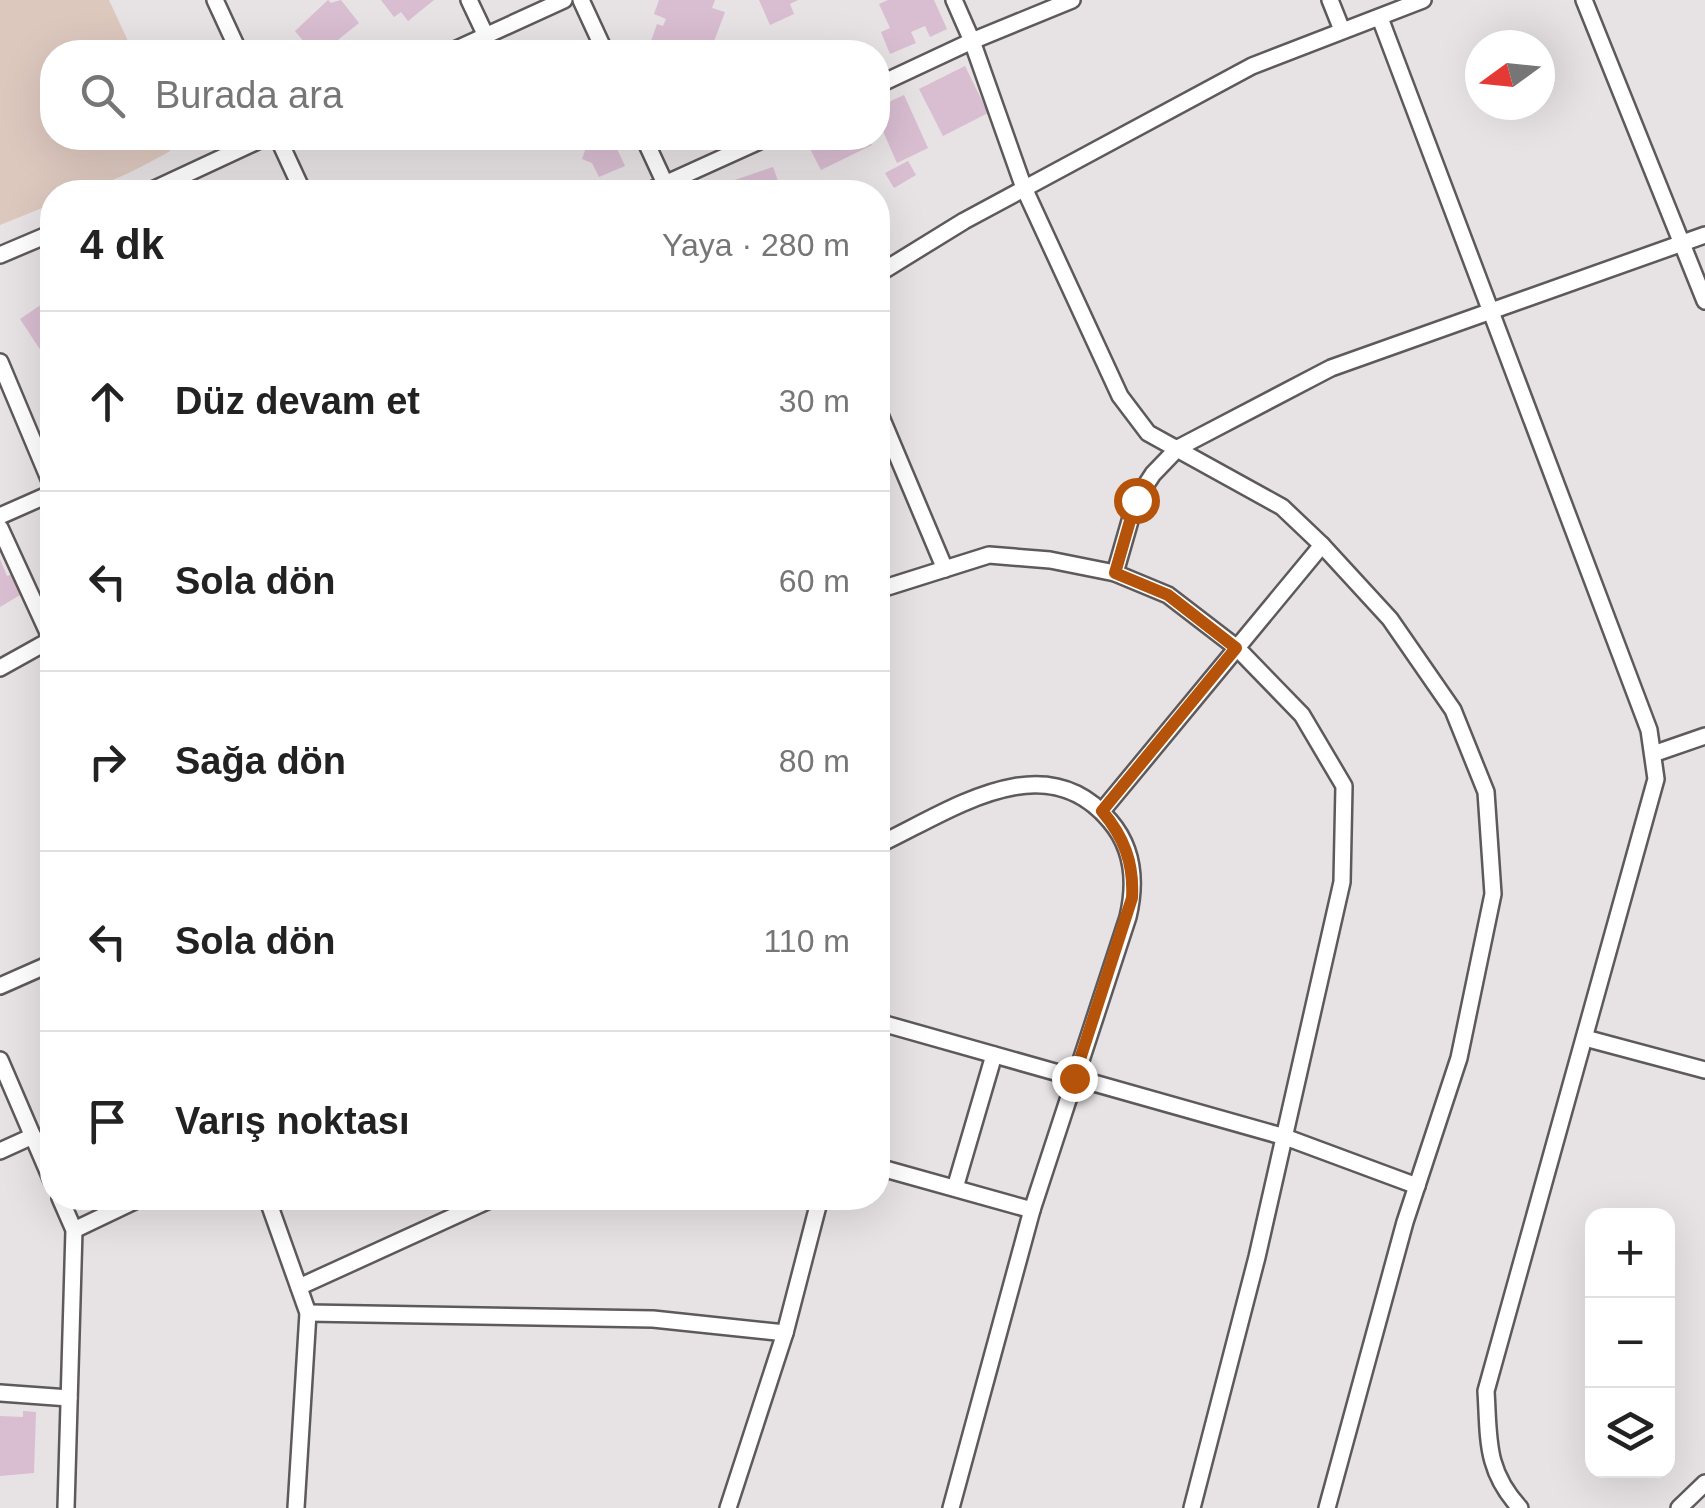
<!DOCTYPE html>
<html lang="tr">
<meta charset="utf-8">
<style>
body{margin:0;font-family:Helvetica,sans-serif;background:#f2f2f2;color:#222}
.controls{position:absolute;right:30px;bottom:30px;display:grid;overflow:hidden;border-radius:20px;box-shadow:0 10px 40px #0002}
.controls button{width:90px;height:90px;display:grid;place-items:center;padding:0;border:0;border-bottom:2px solid #e0e0e0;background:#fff;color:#222;font:50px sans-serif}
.compass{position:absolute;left:1465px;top:30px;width:90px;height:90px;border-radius:50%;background:#fff;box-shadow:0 10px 40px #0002;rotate:255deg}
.stop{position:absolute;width:30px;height:30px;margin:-22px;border:8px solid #b45309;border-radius:50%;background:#fff}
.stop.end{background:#b45309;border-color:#fff;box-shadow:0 2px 10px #0008}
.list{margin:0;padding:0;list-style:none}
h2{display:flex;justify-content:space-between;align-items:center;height:130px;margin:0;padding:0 40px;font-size:42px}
h2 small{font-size:32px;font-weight:400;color:#767676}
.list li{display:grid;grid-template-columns:65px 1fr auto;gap:30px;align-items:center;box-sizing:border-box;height:180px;padding:0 40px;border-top:2px solid #e0e0e0}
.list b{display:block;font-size:38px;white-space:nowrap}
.list em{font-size:32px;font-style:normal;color:#767676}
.icon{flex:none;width:55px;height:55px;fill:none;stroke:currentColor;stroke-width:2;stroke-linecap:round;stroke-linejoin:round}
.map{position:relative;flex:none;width:1705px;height:1508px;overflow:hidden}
.search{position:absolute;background:#fff;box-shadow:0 10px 40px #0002;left:40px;top:40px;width:850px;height:110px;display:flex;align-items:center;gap:25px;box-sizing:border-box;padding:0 35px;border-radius:40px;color:#767676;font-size:38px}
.panel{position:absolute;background:#fff;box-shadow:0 10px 40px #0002;left:40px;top:180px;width:850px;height:1030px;border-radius:40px}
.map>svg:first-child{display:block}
.green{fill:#ddc8be}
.building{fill:#d9bdd1}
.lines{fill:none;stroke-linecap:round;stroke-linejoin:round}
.minor-casing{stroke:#5e595b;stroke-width:20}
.minor{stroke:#fff;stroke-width:15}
.route{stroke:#b45309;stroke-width:12}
</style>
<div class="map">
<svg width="1705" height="1508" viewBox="0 0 1705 1508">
<rect width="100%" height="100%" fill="#e7e2e3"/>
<path class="green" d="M0,0h109l24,52h-81v86h114l4,13c-37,21 -74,41 -118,41v12l-52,21z"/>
<g class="building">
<polygon points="328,0 331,3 341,0 359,23 323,52 316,43 309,48 295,31"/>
<polygon points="381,0 434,0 408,21 401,12 394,17"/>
<polygon points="659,0 715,0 712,8 725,12 710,52 682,52 651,41 657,24 663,26 666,19 654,14"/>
<polygon points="759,0 798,0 790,4 794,14 770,25"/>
<polygon points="888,0 934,0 947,29 930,37 925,26 911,32 916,43 890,54 881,32 890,28 879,4"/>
<polygon points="965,66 988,113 943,136 919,89"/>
<polygon points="904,95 928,148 897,163 878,120 878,107"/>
<polygon points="581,138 612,138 625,166 599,177 592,163 582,159 586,148"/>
<polygon points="829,138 869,138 872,145 821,170 809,147"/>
<polygon points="908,161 916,175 894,188 885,173"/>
<polygon points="773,167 782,192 726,192 723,184"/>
<polygon points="48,300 52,307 52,348 43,354 20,319"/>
<polygon points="0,559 7,576 13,574 20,595 0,607"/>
<polygon points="878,783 886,799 878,804"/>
<polygon points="23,1411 36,1412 34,1473 0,1476 0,1416 23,1417"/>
</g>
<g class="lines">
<g class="minor-casing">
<g id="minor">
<polyline points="215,0 239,52"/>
<polyline points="469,0 486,36"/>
<polyline points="581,0 605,52"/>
<polyline points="954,0 972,41 1024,188 1120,396 1148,433 1282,507 1322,545 1390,619 1453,710 1486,792 1493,894 1459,1058 1405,1222 1327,1508"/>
<polyline points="1330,0 1342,30"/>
<polyline points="1584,0 1705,301"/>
<path d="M1380,18l269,712 7,49 -170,612c3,48 -1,79 34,117"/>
<polyline points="450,52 564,0"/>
<polyline points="878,85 972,41 1072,0"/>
<polyline points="278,138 303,192"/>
<polyline points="644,138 669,192"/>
<polyline points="148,192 264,138"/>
<polyline points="647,192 766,138"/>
<polyline points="0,255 52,233"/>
<polyline points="878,274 964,221 1252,66 1423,0"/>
<polyline points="0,362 52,486"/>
<polyline points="878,410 945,569"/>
<polyline points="0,516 52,493"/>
<polyline points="0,528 51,639"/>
<polyline points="1115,573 1136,500 1153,474 1178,448 1331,368 1705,235"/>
<polyline points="878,590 989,555 1050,560 1115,573 1168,595 1237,648 1302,715 1344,786 1342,882 1257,1257 1192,1508"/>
<polyline points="0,668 52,639"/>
<polyline points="1653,754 1705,736"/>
<polyline points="1102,811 1322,545"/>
<path d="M878,845c71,-33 166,-103 232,-24 24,28 26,62 18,96l-96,293 -81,298"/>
<polyline points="0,986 52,963"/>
<polyline points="878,1022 1285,1137 1417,1186"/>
<polyline points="1585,1038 1705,1070"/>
<polyline points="0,1060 52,1181"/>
<polyline points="0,1151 33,1136"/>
<polyline points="878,1167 1032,1210"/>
<polyline points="955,1188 994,1055"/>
<polyline points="60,1198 74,1230 66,1508"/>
<polyline points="267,1198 308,1313 296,1508"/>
<polyline points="74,1230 141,1198"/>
<polyline points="299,1287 494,1198"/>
<polyline points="308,1313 653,1319 785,1333"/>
<polyline points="0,1393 69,1398"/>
<polyline points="728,1508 785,1333 820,1198"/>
<polyline points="1679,1508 1705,1483"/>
</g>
</g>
<use href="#minor" class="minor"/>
</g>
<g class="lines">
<path class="route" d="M1074,1078l58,-180c2,-35 -8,-61 -30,-87l134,-163 -68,-53 -53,-22 21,-73"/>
</g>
</svg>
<div class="controls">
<button>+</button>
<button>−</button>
<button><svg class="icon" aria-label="layers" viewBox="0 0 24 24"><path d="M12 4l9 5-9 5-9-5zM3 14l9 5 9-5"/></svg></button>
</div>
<svg class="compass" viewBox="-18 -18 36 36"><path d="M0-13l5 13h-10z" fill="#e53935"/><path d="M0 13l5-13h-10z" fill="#767676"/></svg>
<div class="stop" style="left:1136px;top:500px"></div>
<div class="stop end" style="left:1074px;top:1078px"></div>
<div class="search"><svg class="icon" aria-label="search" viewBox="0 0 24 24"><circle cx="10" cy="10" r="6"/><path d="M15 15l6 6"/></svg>Burada ara</div>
<section class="panel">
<h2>4 dk<small>Yaya · 280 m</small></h2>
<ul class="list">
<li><svg class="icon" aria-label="ahead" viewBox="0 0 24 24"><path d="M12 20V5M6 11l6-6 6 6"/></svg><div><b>Düz devam et</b></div><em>30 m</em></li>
<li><svg class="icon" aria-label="left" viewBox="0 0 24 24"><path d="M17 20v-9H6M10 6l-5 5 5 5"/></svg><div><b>Sola dön</b></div><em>60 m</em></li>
<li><svg class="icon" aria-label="right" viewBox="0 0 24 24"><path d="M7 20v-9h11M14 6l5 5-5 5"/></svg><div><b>Sağa dön</b></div><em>80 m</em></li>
<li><svg class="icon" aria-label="left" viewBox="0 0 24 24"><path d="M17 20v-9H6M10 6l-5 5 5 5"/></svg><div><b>Sola dön</b></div><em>110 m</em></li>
<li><svg class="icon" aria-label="arrive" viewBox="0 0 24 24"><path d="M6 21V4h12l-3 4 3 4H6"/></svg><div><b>Varış noktası</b></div></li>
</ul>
</section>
</div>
